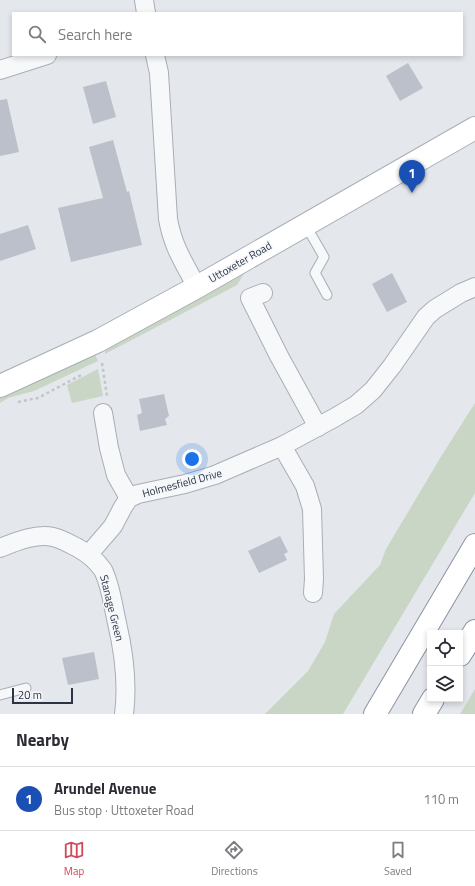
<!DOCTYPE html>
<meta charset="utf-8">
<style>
body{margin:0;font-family:"Titillium Web",sans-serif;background:#f7f7f7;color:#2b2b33}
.controls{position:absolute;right:12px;bottom:12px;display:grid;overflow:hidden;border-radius:0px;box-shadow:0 2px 6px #0003}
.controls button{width:36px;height:36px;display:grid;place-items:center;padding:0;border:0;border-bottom:1px solid #e1e1e2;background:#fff;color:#2b2b33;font:20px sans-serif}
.scale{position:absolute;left:12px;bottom:10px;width:61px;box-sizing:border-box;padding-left:4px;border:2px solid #2b3445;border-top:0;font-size:11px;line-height:14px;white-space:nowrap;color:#2b3445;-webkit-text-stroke:3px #f4f6f9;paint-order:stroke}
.you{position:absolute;left:192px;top:459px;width:14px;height:14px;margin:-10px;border:3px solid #fff;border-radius:50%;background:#1a73e8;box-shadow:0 0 0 6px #1a73e833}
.badge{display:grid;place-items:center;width:26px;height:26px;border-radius:50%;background:#d1495b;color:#fff;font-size:13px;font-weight:700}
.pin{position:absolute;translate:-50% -33px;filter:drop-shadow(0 1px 2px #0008)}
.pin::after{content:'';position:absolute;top:21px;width:14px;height:12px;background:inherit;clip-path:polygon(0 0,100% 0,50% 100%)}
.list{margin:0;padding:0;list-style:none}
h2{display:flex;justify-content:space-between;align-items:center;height:52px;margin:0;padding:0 16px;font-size:17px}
h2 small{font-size:13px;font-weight:400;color:#7c7c81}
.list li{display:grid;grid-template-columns:26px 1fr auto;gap:12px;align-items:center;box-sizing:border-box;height:64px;padding:0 16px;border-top:1px solid #e1e1e2}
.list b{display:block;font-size:15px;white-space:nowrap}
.list p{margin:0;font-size:13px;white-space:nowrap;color:#7c7c81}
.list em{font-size:13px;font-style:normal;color:#7c7c81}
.icon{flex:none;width:22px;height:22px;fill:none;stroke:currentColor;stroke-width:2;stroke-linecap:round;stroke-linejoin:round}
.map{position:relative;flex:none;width:475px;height:714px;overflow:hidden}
.search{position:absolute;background:#fff;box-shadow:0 2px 6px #0003;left:12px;right:12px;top:12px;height:44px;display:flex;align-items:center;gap:10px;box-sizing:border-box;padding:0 14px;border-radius:0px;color:#7c7c81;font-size:15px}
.sheet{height:116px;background:#fff}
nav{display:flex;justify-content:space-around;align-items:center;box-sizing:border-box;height:56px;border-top:1px solid #e1e1e2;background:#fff;font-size:11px;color:#7c7c81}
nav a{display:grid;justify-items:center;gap:2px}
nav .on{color:#d1495b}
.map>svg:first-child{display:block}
.green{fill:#c9d6c5}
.building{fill:#bbc0ca}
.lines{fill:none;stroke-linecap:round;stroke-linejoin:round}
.lane-casing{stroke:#a9aeb7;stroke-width:11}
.street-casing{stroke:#a9aeb7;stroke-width:20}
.secondary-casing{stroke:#a9aeb7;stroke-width:24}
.highway-casing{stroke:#8b94a3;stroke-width:24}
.path{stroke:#c2c5cb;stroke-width:2.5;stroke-dasharray:3 3;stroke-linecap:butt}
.lane{stroke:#f7f8fa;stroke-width:9}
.street{stroke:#f7f8fa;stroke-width:18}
.secondary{stroke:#fff;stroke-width:22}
.highway{stroke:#fff;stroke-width:22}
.labels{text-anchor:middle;stroke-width:3;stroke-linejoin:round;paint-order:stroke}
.street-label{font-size:11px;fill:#2b3445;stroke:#f4f6f9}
</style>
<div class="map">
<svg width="475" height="714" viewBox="0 0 475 714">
<rect width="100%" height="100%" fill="#e4e7ec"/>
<g class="green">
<polygon points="244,274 237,285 105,354 105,346"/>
<polygon points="94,352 98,361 34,391 8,398 0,403 0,394"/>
<polygon points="98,369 103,396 72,403 67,385"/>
<polygon points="475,403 475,493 343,714 265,714 308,671 325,642 334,614 380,565 386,549 442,455"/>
<polygon points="475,689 475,714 460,714"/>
</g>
<g class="building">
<polygon points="408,63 423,88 400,101 386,76"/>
<polygon points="106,81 116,117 93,124 83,87"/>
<polygon points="7,99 19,152 0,156 0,100"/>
<polygon points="113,140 127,192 129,191 142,245 71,262 58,208 103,198 89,147"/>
<polygon points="28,225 36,249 0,261 0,234"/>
<polygon points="392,273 407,302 387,312 372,284"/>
<polygon points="164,394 169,416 165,419 167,425 140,431 137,415 142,413 139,399"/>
<polygon points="280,536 288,552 284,554 287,560 259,573 248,551"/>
<polygon points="94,652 99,679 68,685 62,658"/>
</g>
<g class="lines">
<g class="lane-casing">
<g id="lane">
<polyline points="305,224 324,257 315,273 327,295"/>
<polyline points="0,695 26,688"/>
</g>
</g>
<g class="street-casing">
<g id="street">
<polyline points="144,0 146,13"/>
<path d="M155,55l4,18 9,146c5,28 16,44 29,68"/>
<polyline points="0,70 47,55"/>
<polyline points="263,293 250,298 279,356 318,427"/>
<polyline points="103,413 109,448 116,475 129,498"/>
<polyline points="282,446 305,486 312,509 314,579 313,593"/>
<path d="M0,548c15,-6 36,-15 53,-11 9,2 17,7 25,11 11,6 18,12 25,22 8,16 10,36 14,53 7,30 11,60 7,91"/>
<polyline points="89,554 113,526 123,507 129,498 138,494 185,484 215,475 282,446 334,418 356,405 373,390 392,366 426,317 435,309 461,293 475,287"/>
</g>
</g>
<g class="secondary-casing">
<polyline id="secondary" points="0,386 98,341 197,287 475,128"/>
</g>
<g class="highway-casing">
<g id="highway">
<polyline points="460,655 475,631"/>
<polyline points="375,714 475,545"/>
<polyline points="424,714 433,699"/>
</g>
</g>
<g class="path">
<polyline points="102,363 107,396"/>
<polyline points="18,402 38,398 83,374"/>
</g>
<use href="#lane" class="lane"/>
<use href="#street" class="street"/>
<use href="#secondary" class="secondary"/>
<use href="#highway" class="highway"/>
</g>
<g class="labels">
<g class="street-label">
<text transform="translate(240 262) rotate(-30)" y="4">Uttoxeter Road</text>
<text transform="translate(182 483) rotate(-15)" y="4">Holmesfield Drive</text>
<text transform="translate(112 608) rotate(76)" y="4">Stanage Green</text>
</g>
</g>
</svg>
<div class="controls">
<button><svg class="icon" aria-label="locate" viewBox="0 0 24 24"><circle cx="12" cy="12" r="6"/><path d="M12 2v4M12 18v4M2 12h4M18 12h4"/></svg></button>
<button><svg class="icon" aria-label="layers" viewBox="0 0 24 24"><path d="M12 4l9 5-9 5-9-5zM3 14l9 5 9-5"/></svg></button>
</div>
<div class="scale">20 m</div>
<div class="you"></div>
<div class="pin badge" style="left:412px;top:193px;background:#1a4fb4">1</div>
<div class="search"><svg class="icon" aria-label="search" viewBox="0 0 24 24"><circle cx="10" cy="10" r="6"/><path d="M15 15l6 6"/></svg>Search here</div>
</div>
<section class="sheet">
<h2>Nearby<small></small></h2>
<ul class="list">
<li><span class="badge" style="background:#1a4fb4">1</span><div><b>Arundel Avenue</b><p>Bus stop · Uttoxeter Road</p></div><em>110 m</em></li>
</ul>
</section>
<nav>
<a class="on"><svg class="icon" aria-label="map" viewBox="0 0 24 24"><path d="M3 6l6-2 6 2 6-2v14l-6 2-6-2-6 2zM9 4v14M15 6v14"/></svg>Map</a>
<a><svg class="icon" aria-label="directions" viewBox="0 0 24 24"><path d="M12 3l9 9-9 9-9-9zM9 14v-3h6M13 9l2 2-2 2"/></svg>Directions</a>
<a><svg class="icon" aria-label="saved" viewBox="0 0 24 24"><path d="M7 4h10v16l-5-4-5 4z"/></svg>Saved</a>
</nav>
